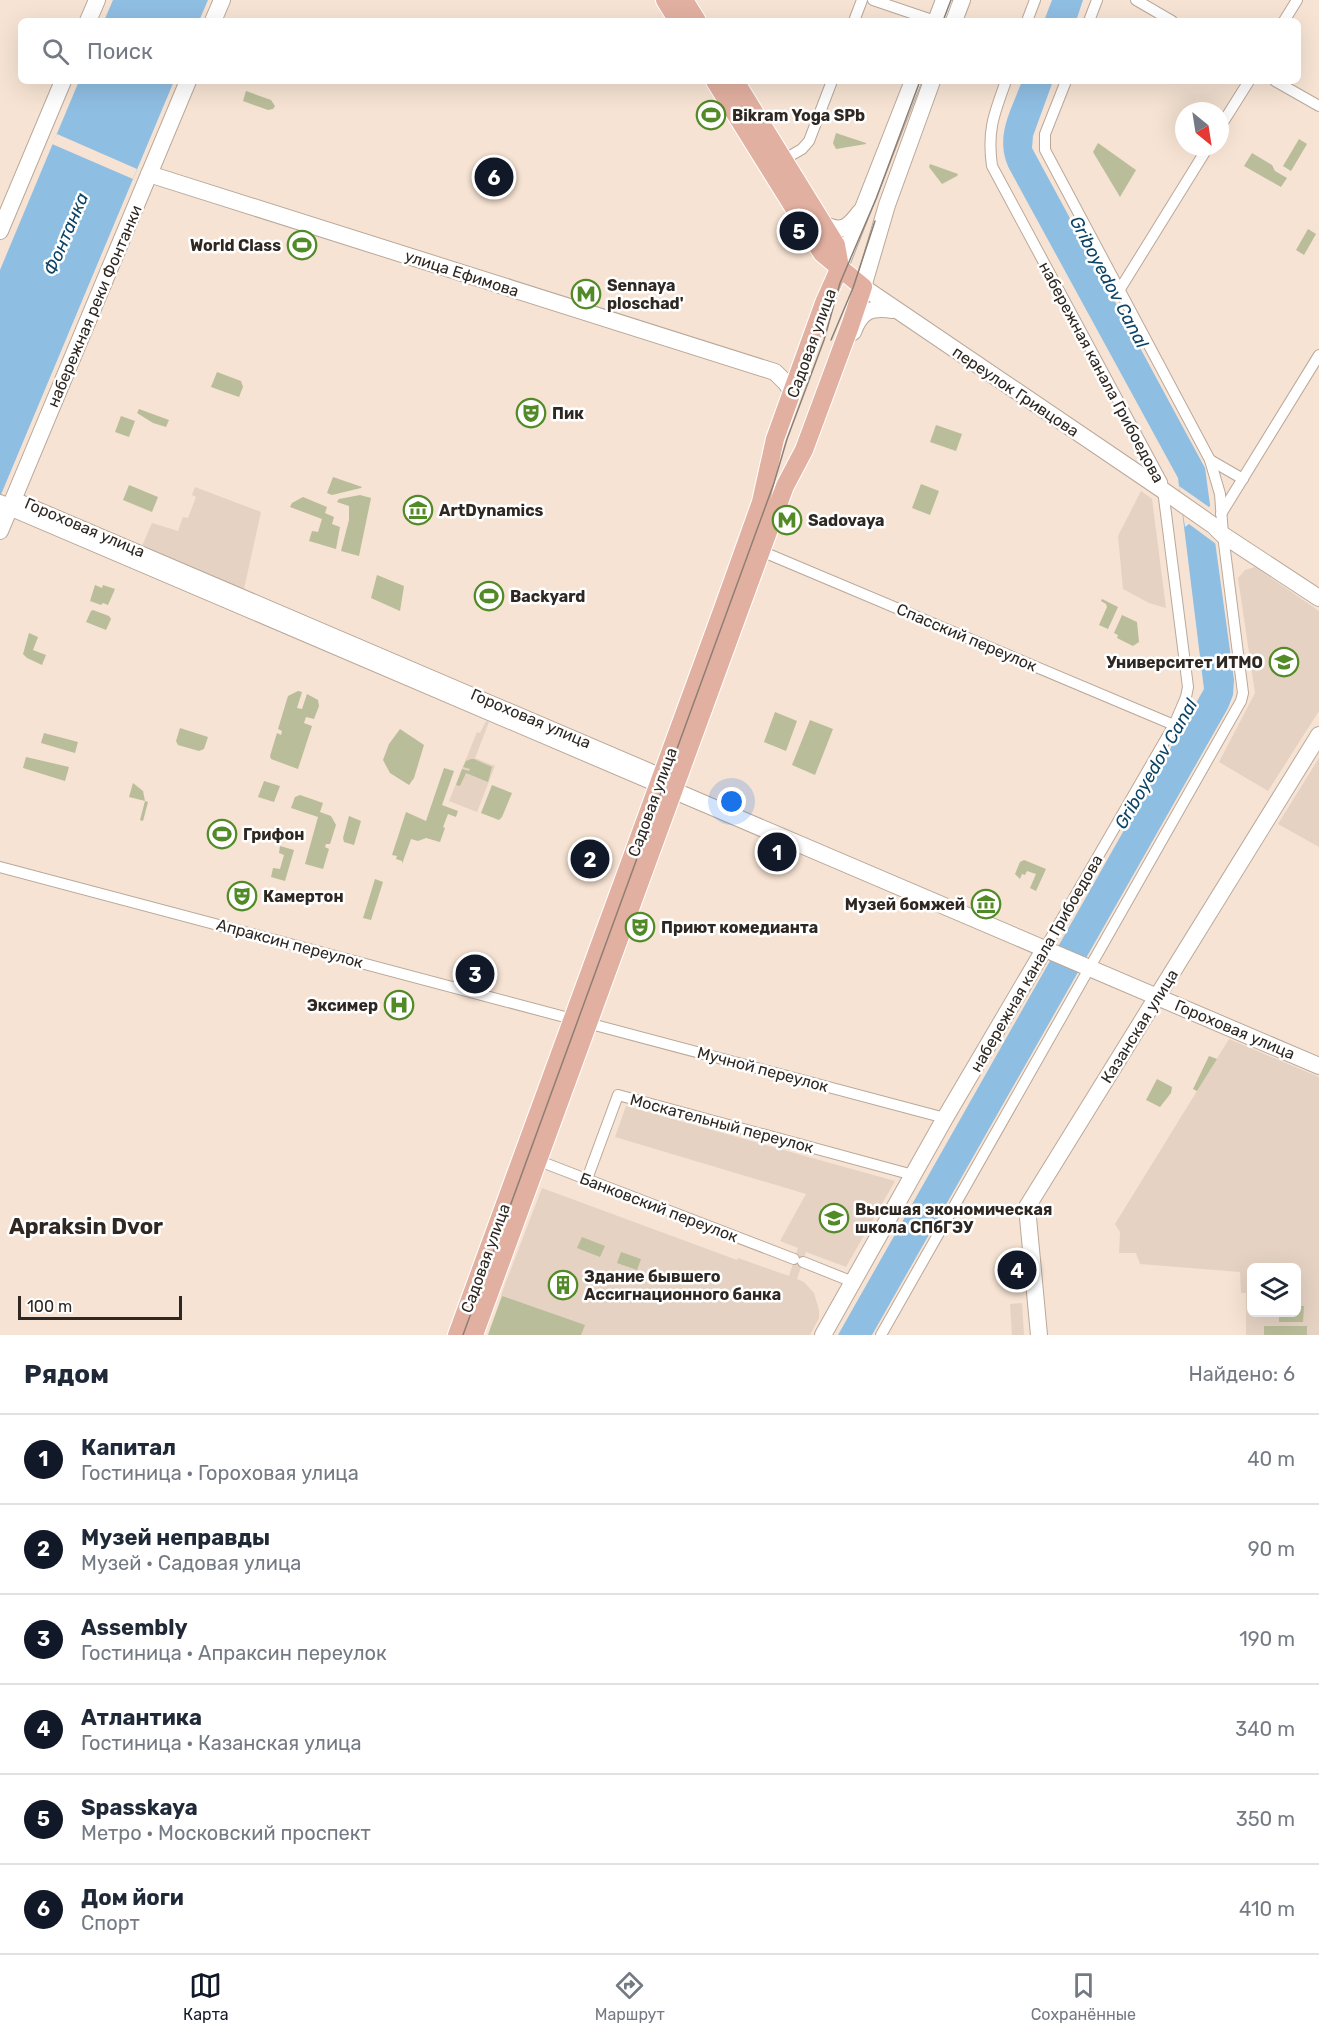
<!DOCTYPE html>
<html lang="ru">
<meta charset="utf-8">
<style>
body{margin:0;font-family:Rubik,sans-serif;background:#f2f2f3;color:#1f2937}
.controls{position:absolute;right:18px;bottom:18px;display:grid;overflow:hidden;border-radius:9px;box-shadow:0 6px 24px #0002}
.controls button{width:54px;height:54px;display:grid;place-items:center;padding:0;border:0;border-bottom:2px solid #e0e1e3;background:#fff;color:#1f2937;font:30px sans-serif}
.compass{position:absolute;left:1175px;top:102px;width:54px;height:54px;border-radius:50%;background:#fff;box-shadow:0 6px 24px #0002;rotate:150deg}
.scale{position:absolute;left:18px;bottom:15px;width:164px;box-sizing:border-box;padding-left:6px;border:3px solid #2f2822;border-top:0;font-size:16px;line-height:21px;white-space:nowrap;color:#2f2822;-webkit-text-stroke:4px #fff;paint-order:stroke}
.you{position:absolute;left:732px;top:802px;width:21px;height:21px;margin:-15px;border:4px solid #fff;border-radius:50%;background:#1a73e8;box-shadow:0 0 0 9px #1a73e833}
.badge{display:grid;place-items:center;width:39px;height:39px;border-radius:50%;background:#111827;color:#fff;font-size:20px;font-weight:700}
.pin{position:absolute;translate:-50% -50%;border:3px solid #fff;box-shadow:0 2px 6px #0006}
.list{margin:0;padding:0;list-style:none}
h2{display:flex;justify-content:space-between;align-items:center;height:78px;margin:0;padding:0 24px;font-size:26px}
h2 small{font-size:20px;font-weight:400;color:#747a83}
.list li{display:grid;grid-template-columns:39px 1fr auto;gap:18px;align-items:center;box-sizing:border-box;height:90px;padding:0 24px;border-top:2px solid #e0e1e3}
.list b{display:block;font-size:22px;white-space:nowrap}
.list p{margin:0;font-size:20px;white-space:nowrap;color:#747a83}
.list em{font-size:20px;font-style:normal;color:#747a83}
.icon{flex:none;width:33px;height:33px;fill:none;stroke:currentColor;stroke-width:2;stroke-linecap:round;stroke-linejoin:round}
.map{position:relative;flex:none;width:1319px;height:1335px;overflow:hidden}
.search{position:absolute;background:#fff;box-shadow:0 6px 24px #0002;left:18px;right:18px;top:18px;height:66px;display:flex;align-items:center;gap:15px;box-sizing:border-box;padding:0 21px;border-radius:9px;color:#747a83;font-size:22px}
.sheet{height:618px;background:#fff}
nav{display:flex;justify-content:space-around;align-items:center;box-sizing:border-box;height:84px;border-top:2px solid #e0e1e3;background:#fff;font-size:16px;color:#747a83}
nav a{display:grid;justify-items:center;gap:3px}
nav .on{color:#111827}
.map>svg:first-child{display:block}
.education{fill:#e5d2c3;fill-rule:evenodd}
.green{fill:#b9bd99}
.water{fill:#8fbee3}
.pier{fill:#f6e3d3}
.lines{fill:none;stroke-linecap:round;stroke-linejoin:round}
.street-casing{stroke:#baa899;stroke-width:12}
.secondary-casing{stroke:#baa899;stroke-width:18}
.primary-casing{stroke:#fff;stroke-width:20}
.street{stroke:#fff;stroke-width:10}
.secondary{stroke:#fff;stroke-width:16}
.primary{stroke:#e2b0a1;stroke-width:18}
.tram{stroke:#8c7f74;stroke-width:1.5}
.labels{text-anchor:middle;stroke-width:5;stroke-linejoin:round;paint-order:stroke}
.poi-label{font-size:16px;font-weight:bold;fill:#2f2822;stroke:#fff;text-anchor:start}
.street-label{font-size:16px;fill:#2f2822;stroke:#fff}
.water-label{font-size:18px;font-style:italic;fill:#0b4467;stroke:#fff}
.district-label{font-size:22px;font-weight:bold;fill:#2f2822;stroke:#fff}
</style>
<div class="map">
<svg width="1319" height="1335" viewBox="0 0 1319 1335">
<rect width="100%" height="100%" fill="#f6e3d3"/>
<g class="education">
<polygon points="195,487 261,512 244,589 142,546 152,523 178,531 183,517 188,518 196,497 192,495"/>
<polygon points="1141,491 1152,499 1166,608 1149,603 1123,589 1118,536"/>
<polygon points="1255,567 1319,611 1319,711 1268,791 1219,762 1255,693 1238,578 1245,570"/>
<polygon points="486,721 489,722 475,758 495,766 477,812 449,801 477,732 480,733"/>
<polygon points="1319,758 1319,847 1278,824"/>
<path d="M1229,1039l90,38v258h-73v-42h-5l-1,-21 -100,-8 -4,-11h-17l1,-21 -5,-8zM1252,1268h44v44h-44z"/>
<polygon points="626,1106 895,1181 846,1267 806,1252 797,1279 804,1282 814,1293 819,1310 819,1318 810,1335 488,1335 502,1296 501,1295 542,1188 737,1260 738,1258 789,1276 798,1248 780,1241 806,1194 615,1137"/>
<polygon points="1022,1303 1024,1335 1012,1335 1010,1304"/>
</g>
<g class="green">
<polygon points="246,91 271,100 275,106 273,109 268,110 243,101"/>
<polygon points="836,133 866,143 866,144 836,149 833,143"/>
<polygon points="1299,139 1307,144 1291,171 1283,166"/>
<polygon points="1098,143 1136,170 1120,197 1093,152"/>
<polygon points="1252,153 1272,165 1275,171 1287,178 1281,187 1244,166"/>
<polygon points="930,164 958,174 957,176 942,184 929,167"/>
<polygon points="1308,229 1316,234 1304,255 1296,250"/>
<polygon points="217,372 241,381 243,387 239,397 211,387"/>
<polygon points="139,409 169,420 166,427 153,423 137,413"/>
<polygon points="121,416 135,421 129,437 115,432"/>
<polygon points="936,425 962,434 956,451 930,442"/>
<polygon points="333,477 362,487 361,488 332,495 327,493"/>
<polygon points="921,484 939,491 930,515 912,508"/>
<polygon points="129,485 158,497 152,512 123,500"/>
<polygon points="360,495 371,498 359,556 341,551 349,520 349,506 337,502 339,499"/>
<polygon points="303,497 327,507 325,513 334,517 332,524 340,527 336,549 309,541 312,531 318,532 322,519 290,507 292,503"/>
<polygon points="377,575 404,586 400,611 371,598"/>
<polygon points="95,585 102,588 103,585 115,589 108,605 103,603 101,605 90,601"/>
<polygon points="1102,599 1118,607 1108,629 1099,625 1107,607 1106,604 1101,601"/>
<polygon points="93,610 109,616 111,619 106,630 86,622 91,611"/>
<polygon points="1122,615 1137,622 1139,642 1133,646 1117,638 1118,635 1114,633"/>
<polygon points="29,633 38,637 33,650 46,655 42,665 27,658 23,654"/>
<polygon points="298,691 302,692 297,708 302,709 307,694 318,700 319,706 314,719 306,717 304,723 312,726 298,769 271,759 270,756 277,733 281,735 282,731 278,729 288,696"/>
<polygon points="775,712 797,721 786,751 764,742"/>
<polygon points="810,720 833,729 815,775 792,765"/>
<polygon points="180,728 208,737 204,749 199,751 178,745 176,741"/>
<polygon points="400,729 424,745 414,778 409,785 390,773 383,760 389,744"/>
<polygon points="44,733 78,742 75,753 41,743"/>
<polygon points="26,757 69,767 65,781 23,768"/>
<polygon points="471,759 474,759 492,767 488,782 466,773 460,786 456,785 462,769 469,771 470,769 463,767 466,761"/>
<polygon points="444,768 454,771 442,805 458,811 456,817 448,814 443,827 445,828 440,842 426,838 418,841 411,839 402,864 402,861 396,859 397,856 392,855 406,812 426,821"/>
<polygon points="264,781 280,786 274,802 258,797"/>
<polygon points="133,783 143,791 145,801 148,802 143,821 140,820 145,801 129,797"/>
<polygon points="492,785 512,793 502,817 499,820 481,813"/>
<polygon points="300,795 323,803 320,812 331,816 336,825 330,844 326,844 325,847 329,849 323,869 305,864 318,817 291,808 295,797"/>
<polygon points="349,816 361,821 354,845 344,842 343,838"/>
<polygon points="280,846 294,850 285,881 271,877 273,868 280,869 284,855 279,853"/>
<polygon points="1024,860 1046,869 1036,891 1030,888 1036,874 1027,871 1025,875 1022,874 1020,879 1015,874 1020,862"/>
<polygon points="375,879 383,882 371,920 363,918"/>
<polygon points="1209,1056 1217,1059 1197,1091 1193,1089"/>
<polygon points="1157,1079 1172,1087 1171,1093 1160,1107 1146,1100"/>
<polygon points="582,1237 605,1246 600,1257 577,1248"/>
<polygon points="621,1252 641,1259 637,1270 617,1263"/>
<polygon points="502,1296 585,1325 581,1335 488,1335"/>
<polygon points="1297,1306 1304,1306 1303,1322 1279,1322 1279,1313 1296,1312"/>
<rect x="1264" y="1326" width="43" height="9"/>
</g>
<g class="water">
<polygon points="113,0 208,0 199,21 104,21"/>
<polygon points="1052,0 1083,0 1076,21 1044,21"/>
<polygon points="79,81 174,81 0,497 0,270"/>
<path d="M1022,81h31l-20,55 -1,12 173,320 29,212 -1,15 -5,13 -356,627h-34l366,-646 -26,-211 -167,-306c-18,-33 -1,-59 11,-91z"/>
</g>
<g class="pier">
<polygon points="57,134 137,169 133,179 52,144"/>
<polygon points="1179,486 1209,507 1211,505 1216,544 1189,524 1185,527"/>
</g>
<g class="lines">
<g class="street-casing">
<g id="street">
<polyline points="873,0 935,21"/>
<polyline points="1136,0 1172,21"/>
<polyline points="854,21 862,0"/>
<polyline points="1027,21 1035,0"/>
<polyline points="1089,21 1097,0"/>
<polyline points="1284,21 1297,0"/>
<path d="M1006,81c-12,33 -19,49 -14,85l170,316 26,205 -2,10 -12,28 -129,223"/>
<polyline points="1275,81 1319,106"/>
<polyline points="1220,127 1249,81"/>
<polyline points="783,160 802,149 809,141 832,81"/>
<polyline points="1120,289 1208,147"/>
<polyline points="1210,460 1243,479"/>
<polyline points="14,497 653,770 666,777"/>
<polyline points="1221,514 1319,355"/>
<polyline points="761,551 1174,725"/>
<polyline points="0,867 945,1118"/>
<polyline points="534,1159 794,1259"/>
<polyline points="587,1179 618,1095 913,1175"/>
<polyline points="803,1262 853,1282"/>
<polyline points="881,1335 1241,701 1243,693 1223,535 1220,494 1210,460 1045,150 1045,134 1066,81"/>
</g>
</g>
<g class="secondary-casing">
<g id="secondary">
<polyline points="88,21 97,0"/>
<polyline points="213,21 222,0"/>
<polyline points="936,21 944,0"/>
<polyline points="954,21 962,0"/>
<polyline points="932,81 887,205 863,287 1164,491 1214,526 1223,535 1319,598"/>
<polyline points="149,174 775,372 786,383 792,392"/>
<path d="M823,224c19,9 25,4 37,-12"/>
<polyline points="0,231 63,81"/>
<polyline points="840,267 913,81"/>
<path d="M853,332c8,-22 18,-25 40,-22"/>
<polyline points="0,503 1319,1066"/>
<polyline points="0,531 188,81"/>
<polyline points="823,1335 945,1118 1045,948"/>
<polyline points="1039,1335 1027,1207 1319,735"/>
</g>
</g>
<g class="primary-casing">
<g id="primary">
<polyline points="665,0 678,21"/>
<polyline points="684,0 697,21"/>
<polyline points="735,81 836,245 840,267"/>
<polyline points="457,1335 722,611 761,502 775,439 824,303 840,267"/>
<polyline points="474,1335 768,532 785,486 804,450 850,326 863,287 822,253 715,81"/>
</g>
</g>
<use href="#street" class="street"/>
<use href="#secondary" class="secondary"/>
<use href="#primary" class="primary"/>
<g class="tram">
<polyline points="943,21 951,0"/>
<polyline points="831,340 853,288 875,221"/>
<polyline points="463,1335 774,483 787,439 824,340 840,283 876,199 920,81"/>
</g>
</g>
<defs>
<g id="stadium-ring" transform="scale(1.5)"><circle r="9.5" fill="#fff" stroke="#518a26" stroke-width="1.5"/><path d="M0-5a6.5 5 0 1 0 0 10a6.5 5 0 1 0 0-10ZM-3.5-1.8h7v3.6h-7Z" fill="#518a26"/></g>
<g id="metro-ring" transform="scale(1.5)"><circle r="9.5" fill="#fff" stroke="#518a26" stroke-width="1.5"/><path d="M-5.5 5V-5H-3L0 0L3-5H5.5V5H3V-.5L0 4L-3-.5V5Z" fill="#518a26"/></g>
<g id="theatre-ring" transform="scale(1.5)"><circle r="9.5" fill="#fff" stroke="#518a26" stroke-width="1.5"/><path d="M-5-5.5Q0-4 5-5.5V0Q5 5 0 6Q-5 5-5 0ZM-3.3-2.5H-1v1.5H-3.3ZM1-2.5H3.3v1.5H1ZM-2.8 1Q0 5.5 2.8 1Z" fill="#518a26"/></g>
<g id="museum-ring" transform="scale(1.5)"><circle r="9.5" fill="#fff" stroke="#518a26" stroke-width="1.5"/><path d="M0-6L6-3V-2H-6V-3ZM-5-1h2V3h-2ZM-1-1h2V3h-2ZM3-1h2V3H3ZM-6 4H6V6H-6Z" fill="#518a26"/></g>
<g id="university-ring" transform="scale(1.5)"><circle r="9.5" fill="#fff" stroke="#518a26" stroke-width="1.5"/><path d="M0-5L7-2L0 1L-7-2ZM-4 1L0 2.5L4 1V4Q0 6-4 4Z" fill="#518a26"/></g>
<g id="hospital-ring" transform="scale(1.5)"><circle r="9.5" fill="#fff" stroke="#518a26" stroke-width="1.5"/><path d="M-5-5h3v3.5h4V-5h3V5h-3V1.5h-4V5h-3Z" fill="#518a26"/></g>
<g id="building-ring" transform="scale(1.5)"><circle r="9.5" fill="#fff" stroke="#518a26" stroke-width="1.5"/><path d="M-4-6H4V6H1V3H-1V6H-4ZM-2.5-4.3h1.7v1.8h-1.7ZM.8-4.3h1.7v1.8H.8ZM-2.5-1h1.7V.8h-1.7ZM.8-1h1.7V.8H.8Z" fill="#518a26"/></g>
</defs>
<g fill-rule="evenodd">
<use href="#stadium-ring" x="711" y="115"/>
<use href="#stadium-ring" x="302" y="245"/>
<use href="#metro-ring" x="586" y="294"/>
<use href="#theatre-ring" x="531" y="413"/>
<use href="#museum-ring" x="418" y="510"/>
<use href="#metro-ring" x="787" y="520"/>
<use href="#stadium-ring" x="489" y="596"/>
<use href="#university-ring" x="1284" y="662"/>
<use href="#stadium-ring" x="222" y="834"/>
<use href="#theatre-ring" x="242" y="896"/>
<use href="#museum-ring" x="986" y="904"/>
<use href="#theatre-ring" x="640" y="927"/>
<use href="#hospital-ring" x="399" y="1005"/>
<use href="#university-ring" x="834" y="1218"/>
<use href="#building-ring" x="563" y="1285"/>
</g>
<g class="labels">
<g class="poi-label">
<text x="732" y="121">Bikram Yoga SPb</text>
<text x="281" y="251" text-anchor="end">World Class</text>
<text x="607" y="291">Sennaya<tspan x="607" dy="18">ploschad'</tspan></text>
<text x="552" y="419">Пик</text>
<text x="439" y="516">ArtDynamics</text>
<text x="808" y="526">Sadovaya</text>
<text x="510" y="602">Backyard</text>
<text x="1263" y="668" text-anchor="end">Университет ИТМО</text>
<text x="243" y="840">Грифон</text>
<text x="263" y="902">Камертон</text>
<text x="965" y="910" text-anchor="end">Музей бомжей</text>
<text x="661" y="933">Приют комедианта</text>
<text x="378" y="1011" text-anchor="end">Эксимер</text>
<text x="855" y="1215">Высшая экономическая<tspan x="855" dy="18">школа СПбГЭУ</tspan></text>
<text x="584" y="1282">Здание бывшего<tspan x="584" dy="18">Ассигнационного банка</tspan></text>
</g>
<g class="street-label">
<text transform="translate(462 273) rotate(18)" y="6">улица Ефимова</text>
<text transform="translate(94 306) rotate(-67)" y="6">набережная реки Фонтанки</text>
<text transform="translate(811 343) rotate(-70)" y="6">Садовая улица</text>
<text transform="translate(1102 372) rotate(62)" y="6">набережная канала Грибоедова</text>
<text transform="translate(1016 391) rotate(34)" y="6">переулок Гривцова</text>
<text transform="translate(85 527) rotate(23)" y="6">Гороховая улица</text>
<text transform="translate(967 637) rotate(23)" y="6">Спасский переулок</text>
<text transform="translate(531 718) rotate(23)" y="6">Гороховая улица</text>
<text transform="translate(652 802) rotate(-70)" y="6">Садовая улица</text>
<text transform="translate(290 943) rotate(15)" y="6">Апраксин переулок</text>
<text transform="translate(1036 963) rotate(-60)" y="6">набережная канала Грибоедова</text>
<text transform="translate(1139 1026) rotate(-58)" y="6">Казанская улица</text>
<text transform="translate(1235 1029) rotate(23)" y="6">Гороховая улица</text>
<text transform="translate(763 1069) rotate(15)" y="6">Мучной переулок</text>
<text transform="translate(722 1123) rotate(15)" y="6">Москательный переулок</text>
<text transform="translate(659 1207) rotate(21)" y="6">Банковский переулок</text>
<text transform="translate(485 1258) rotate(-70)" y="6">Садовая улица</text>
</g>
<g class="water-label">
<text transform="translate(66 234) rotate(-67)" y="6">Фонтанка</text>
<text transform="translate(1109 282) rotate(62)" y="6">Griboyedov Canal</text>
<text transform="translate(1156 764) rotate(-60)" y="6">Griboyedov Canal</text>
</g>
<g class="district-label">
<text x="86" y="1234">Apraksin Dvor</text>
</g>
</g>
</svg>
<div class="controls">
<button><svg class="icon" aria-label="layers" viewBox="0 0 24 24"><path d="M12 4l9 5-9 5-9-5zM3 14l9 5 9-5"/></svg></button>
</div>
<svg class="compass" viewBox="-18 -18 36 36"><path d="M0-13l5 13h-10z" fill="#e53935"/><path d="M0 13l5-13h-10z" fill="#747a83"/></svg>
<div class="scale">100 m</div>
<div class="you"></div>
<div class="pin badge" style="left:777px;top:852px">1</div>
<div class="pin badge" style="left:590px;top:859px">2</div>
<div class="pin badge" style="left:475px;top:974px">3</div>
<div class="pin badge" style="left:1017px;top:1270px">4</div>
<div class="pin badge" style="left:799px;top:231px">5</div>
<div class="pin badge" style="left:494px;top:177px">6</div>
<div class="search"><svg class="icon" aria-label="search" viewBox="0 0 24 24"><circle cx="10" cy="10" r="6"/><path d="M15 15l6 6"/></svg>Поиск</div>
</div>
<section class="sheet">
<h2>Рядом<small>Найдено: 6</small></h2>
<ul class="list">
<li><span class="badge">1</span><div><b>Капитал</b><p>Гостиница · Гороховая улица</p></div><em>40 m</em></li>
<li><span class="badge">2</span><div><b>Музей неправды</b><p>Музей · Садовая улица</p></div><em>90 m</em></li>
<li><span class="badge">3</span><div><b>Assembly</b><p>Гостиница · Апраксин переулок</p></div><em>190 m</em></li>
<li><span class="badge">4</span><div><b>Атлантика</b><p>Гостиница · Казанская улица</p></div><em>340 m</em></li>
<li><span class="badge">5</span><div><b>Spasskaya</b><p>Метро · Московский проспект</p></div><em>350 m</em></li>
<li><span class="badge">6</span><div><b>Дом йоги</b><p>Спорт</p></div><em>410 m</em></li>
</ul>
</section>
<nav>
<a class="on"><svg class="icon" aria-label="map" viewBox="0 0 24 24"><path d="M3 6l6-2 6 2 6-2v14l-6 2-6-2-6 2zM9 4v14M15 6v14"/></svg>Карта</a>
<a><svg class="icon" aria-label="directions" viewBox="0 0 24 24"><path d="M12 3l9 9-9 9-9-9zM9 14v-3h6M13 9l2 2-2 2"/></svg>Маршрут</a>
<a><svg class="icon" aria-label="saved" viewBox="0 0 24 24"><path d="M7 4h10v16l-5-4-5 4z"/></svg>Сохранённые</a>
</nav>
